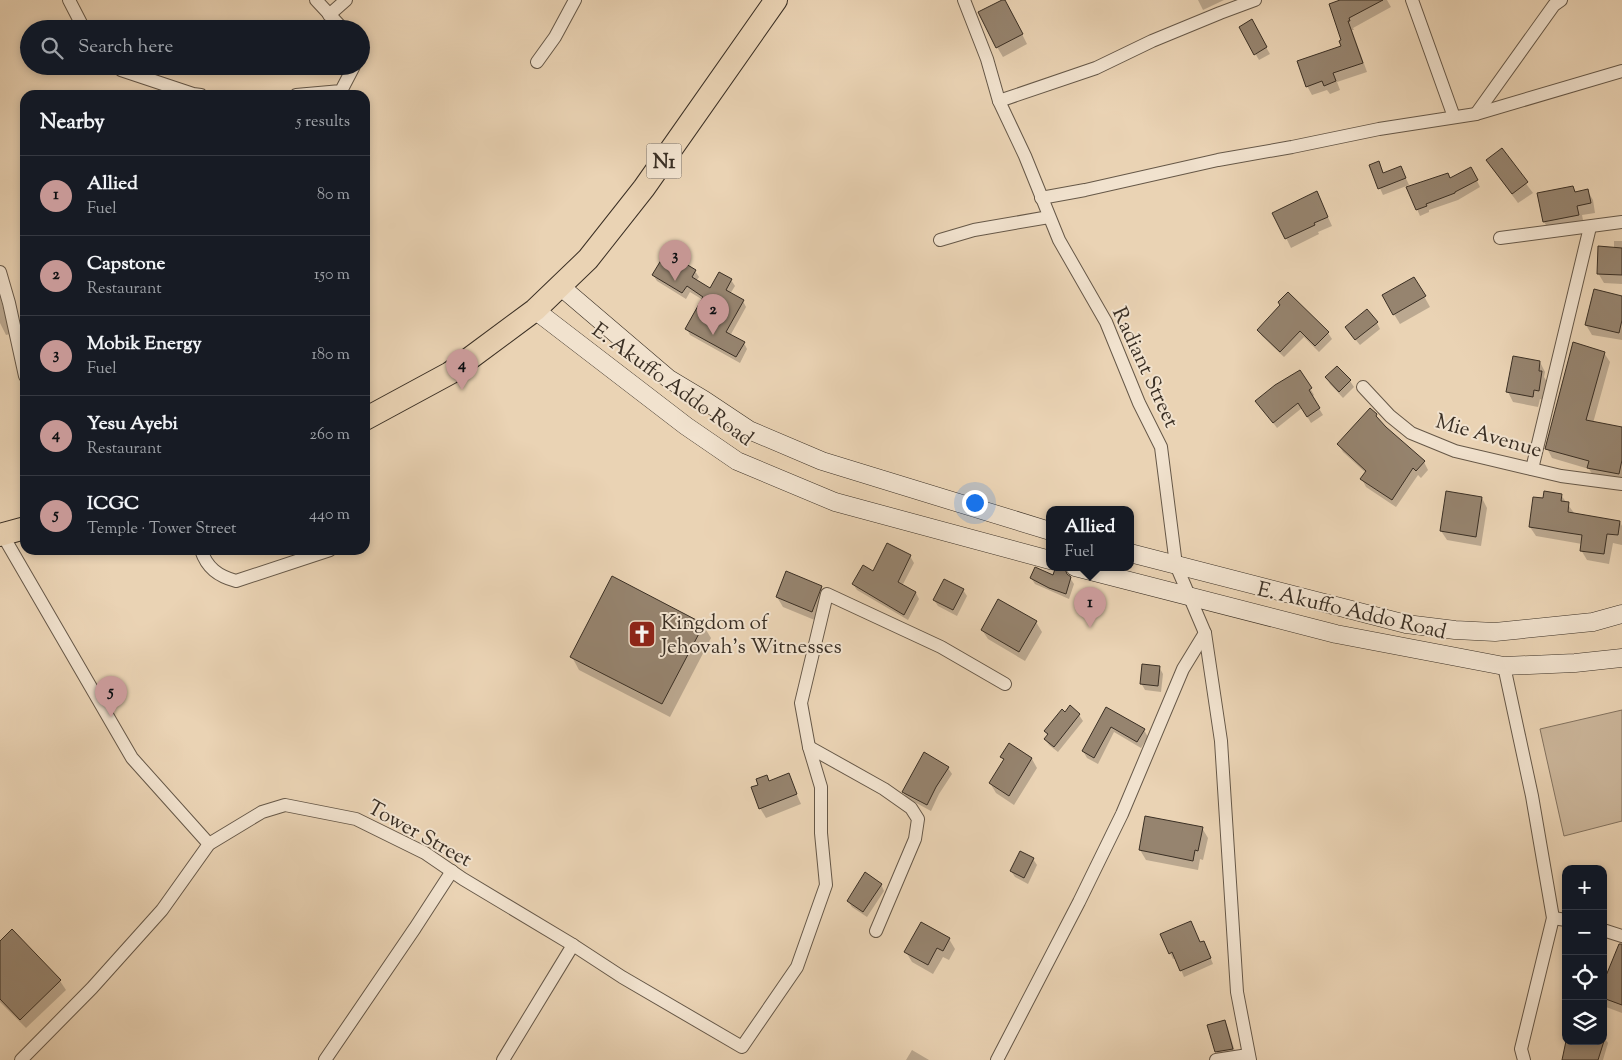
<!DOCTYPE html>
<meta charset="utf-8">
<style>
body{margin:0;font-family:"Sorts Mill Goudy",serif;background:#242831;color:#f1f3f6}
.controls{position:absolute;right:15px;bottom:15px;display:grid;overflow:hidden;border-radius:10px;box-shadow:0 2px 8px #0003}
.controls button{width:45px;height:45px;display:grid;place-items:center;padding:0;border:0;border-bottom:1px solid #363941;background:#171b24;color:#f1f3f6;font:25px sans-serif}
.you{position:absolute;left:974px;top:502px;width:18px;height:18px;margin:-12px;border:4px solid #fff;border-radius:50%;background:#1a73e8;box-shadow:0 0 0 8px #1a73e833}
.badge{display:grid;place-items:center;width:32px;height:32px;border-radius:50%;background:#c59692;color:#111;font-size:16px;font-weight:700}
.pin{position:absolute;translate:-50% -41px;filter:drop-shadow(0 1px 2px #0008)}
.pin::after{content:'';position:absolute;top:26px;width:18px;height:15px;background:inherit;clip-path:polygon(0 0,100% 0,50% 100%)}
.popup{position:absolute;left:1046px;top:506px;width:88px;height:65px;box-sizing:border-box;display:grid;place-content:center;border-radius:10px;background:#171b24;filter:drop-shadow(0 1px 4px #0005);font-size:16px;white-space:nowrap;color:#9ea1a6}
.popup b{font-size:19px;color:#f1f3f6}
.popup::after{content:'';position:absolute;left:50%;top:100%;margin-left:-10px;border:10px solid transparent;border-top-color:#171b24}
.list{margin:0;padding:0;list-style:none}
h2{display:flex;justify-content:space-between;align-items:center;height:65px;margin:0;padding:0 20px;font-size:21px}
h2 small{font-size:16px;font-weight:400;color:#9ea1a6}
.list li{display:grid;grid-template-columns:32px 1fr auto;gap:15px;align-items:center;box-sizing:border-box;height:80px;padding:0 20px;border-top:1px solid #363941}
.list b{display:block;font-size:19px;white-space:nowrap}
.list p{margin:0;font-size:16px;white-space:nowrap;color:#9ea1a6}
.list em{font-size:16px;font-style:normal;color:#9ea1a6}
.icon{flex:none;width:28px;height:28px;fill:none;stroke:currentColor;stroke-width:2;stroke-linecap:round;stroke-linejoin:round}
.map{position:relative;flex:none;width:1622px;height:1060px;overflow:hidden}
.search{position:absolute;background:#171b24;box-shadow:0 2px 8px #0003;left:20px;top:20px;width:350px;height:55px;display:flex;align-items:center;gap:12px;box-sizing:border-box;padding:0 18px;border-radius:28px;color:#9ea1a6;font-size:19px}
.panel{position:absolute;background:#171b24;box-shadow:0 2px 8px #0003;left:20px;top:90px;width:350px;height:465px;border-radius:15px}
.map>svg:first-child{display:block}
.green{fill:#ccb79c;stroke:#837360}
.shadow{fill:#0003}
.building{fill:#96846f;stroke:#3a2f24}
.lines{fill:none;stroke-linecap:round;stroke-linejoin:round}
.street-casing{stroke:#665848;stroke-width:14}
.secondary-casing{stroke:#3a2f24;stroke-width:19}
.highway-casing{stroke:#3a2f24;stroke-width:24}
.street{stroke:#f1e2ce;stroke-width:12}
.secondary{stroke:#f1e2ce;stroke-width:18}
.highway{stroke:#ead3b4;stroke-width:22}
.labels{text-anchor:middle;stroke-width:4;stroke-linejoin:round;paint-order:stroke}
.shield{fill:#f1e2ce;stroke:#716557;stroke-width:1}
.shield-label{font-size:20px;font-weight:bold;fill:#3a2f24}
.street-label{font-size:21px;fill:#3a2f24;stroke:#f1e2ce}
.poi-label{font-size:21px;fill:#3a2f24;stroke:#f1e2ce;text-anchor:start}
</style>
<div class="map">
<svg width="1622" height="1060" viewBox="0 0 1622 1060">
<rect width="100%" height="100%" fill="#ead3b4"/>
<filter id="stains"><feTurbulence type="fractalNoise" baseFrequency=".004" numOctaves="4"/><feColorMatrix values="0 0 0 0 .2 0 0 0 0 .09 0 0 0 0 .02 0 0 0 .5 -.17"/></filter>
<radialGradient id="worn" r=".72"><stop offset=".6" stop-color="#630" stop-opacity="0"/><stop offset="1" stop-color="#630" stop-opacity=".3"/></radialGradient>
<polygon class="green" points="1622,710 1622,821 1564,836 1540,729"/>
<g class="shadow">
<polygon points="1198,0 1224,0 1203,10"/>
<polygon points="1344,0 1387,0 1391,7 1353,28 1354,30 1352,30 1367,72 1337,82 1340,90 1330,94 1327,90 1312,95 1307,86 1343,47"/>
<polygon points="1010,10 1027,44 1003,57 997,47"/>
<polygon points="1251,21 1270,54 1259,60 1240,27"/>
<polygon points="1501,150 1533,193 1518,203 1487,161"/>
<polygon points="1370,166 1382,169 1384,174 1404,174 1409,185 1383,195"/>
<polygon points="1471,169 1480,187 1458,200 1429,210 1429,212 1420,216 1408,188 1450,179"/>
<polygon points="1573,188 1576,193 1587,190 1593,200 1595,213 1582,215 1584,225 1550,231 1544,222"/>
<polygon points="1317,193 1332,226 1318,232 1319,234 1291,248 1274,213"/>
<polygon points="1614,241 1622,241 1622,284 1604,283 1598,273 1614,248"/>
<polygon points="695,271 699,277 696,281 711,290 731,280 735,286 730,294 743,301 746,307 730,336 744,343 747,349 740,363 690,335 687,329 703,300 690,292 686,299 657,281 653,275"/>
<polygon points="1414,278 1430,307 1400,324 1383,296"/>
<polygon points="0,296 10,334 6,335 0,323"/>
<polygon points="1622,297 1622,340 1592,335 1586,325"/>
<polygon points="1281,306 1328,333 1332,339 1319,352 1304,337 1284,357 1262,336 1258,330"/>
<polygon points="1377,323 1380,329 1360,345 1350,333"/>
<polygon points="1604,353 1610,362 1593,423 1622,428 1622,483 1594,477 1589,469 1552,458 1547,448"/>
<polygon points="1540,362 1545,372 1544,377 1547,382 1544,400 1540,399 1538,407 1513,402 1508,392"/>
<polygon points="1337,368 1350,381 1354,387 1343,398 1330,384 1327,378"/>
<polygon points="1300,371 1314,395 1312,397 1323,415 1311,423 1302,408 1277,428 1261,407"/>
<polygon points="1370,409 1376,415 1381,423 1424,462 1428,470 1421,478 1418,475 1396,507 1366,487 1362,479 1366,473 1343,452 1338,444"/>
<polygon points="1561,495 1574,513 1620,522 1622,526 1622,545 1613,543 1609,564 1587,560 1581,550 1582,544 1536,536 1530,527 1544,499"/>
<polygon points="1482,498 1487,508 1481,546 1447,540 1441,531"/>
<polygon points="910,556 914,563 902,586 916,593 919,599 908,620 857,590 853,584"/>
<polygon points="1067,575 1070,578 1074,584 1069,599 1035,584 1031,578"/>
<polygon points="821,587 827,597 817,621 783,607 777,597"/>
<polygon points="963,590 967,596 957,616 938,606 934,600"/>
<polygon points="1036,622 1042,632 1025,661 988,639 982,630"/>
<polygon points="703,625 711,638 670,717 579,670 572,657"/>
<polygon points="1159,667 1163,674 1161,692 1145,690 1141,683"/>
<polygon points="1106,708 1144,730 1148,737 1141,748 1114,732 1098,764 1087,758 1083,751"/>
<polygon points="1065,714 1079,715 1083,721 1058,752 1049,745 1045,739 1048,736 1045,732"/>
<polygon points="1002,757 1032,759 1037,768 1014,805 996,793 990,783 1004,761"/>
<polygon points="948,768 952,774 939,794 931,811 907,798 903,792"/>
<polygon points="788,775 801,804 766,818 760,808 769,782"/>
<polygon points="1146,817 1202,828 1208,838 1203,860 1200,859 1198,870 1146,860 1140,850"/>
<polygon points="1033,859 1037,865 1028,884 1015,877 1011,871"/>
<polygon points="881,884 884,891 867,917 852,907 848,901"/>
<polygon points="1162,934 1200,944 1207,949 1213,964 1184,977 1176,958 1173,959 1170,953"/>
<polygon points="949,939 955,949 949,960 943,957 933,974 912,962 906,952"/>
<polygon points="0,943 60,981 66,990 26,1028 0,1002"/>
<polygon points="1622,945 1622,1013 1606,1007 1603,1002 1603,986"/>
<polygon points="1225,1021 1228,1028 1236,1055 1220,1058 1216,1051"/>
<polygon points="1603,1036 1608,1043 1603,1060 1563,1060 1603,1041"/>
<polygon points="912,1050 929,1060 906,1060"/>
</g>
<g class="building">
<polygon points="1002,0 1005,0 1023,34 996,48 978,12"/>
<polygon points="1340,0 1383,0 1349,18 1350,21 1348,21 1363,63 1333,73 1336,81 1324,86 1322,81 1306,87 1297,61 1341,46 1339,41 1341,40 1329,4"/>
<polygon points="1252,19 1267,47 1254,55 1239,27"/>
<polygon points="1502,148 1528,182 1512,194 1486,160"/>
<polygon points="1379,161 1383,173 1401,166 1406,178 1378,189 1369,165"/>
<polygon points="1471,167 1478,180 1455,192 1455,193 1426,204 1427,206 1416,210 1406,187 1448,173 1450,178"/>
<polygon points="1573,186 1575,192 1588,189 1591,203 1577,206 1579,215 1543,222 1537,193"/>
<polygon points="1317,191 1328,217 1314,223 1315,225 1285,239 1272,213"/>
<polygon points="1598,246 1622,248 1622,275 1597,274"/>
<polygon points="666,252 696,270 692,277 710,288 719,272 732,279 726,290 744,300 726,332 745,342 736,357 685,329 703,297 687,286 682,293 652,275"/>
<polygon points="1414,277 1426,296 1393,315 1382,295"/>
<polygon points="1594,289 1622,296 1622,320 1619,333 1585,325"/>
<polygon points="1288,292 1329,332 1315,346 1300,331 1280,352 1257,330 1280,305 1278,302"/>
<polygon points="1367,309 1378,322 1355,340 1345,327"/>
<polygon points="1573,342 1605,352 1586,420 1622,427 1622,460 1619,474 1587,468 1589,461 1545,449"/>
<polygon points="1513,356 1540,361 1539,371 1542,371 1539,391 1534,390 1533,397 1506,392"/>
<polygon points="1337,366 1351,380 1339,392 1325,377"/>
<polygon points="1300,370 1312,388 1309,390 1320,408 1307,417 1298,403 1273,423 1255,401 1275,385"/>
<polygon points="1370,408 1377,414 1376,416 1386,427 1425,461 1416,471 1413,468 1392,500 1360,479 1366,471 1337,444"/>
<polygon points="1446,491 1482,497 1476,537 1440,531"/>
<polygon points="1544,491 1562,494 1561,501 1569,502 1568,512 1620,521 1618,535 1607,534 1604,554 1580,551 1582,535 1529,527 1533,497 1543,498"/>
<polygon points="887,543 911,555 898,582 916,592 904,615 852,584 863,565 873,571"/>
<polygon points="1035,567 1053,575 1055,569 1058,567 1065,569 1067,574 1071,577 1066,594 1049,588 1030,578"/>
<polygon points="786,571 822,586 812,612 776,597"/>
<polygon points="612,576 704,624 662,704 570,657"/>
<polygon points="944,579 964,589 953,610 933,600"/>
<polygon points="998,599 1037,621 1019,652 981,630"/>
<polygon points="1142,664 1160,666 1158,686 1140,684"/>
<polygon points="1070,705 1080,714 1054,747 1044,739 1048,734 1044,731 1062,709 1065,712"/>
<polygon points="1106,707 1145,729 1137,742 1111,727 1094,758 1082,751"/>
<polygon points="1009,743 1032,758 1009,796 989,783 1004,759 1000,757"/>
<polygon points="924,752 949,767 936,787 927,805 902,792"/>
<polygon points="789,773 797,794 759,809 751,787 758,785 756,779 767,775 769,781"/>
<polygon points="1145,816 1203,827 1198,851 1195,850 1193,861 1139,850"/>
<polygon points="1020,851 1034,858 1024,878 1010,871"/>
<polygon points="865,872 882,884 863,912 847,901"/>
<polygon points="1191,921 1200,942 1204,941 1211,958 1180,971 1172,952 1169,954 1160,934"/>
<polygon points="921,922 950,938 943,951 937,948 928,965 904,952"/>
<polygon points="12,929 61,980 20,1020 0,999 0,941"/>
<polygon points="1619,944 1622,944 1622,1005 1603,998 1603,983"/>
<polygon points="1225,1020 1233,1049 1215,1052 1207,1025"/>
<polygon points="1566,1041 1604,1041 1598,1060 1562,1060"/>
</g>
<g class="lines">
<g class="street-casing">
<g id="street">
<polyline points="69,0 84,29"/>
<polyline points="316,0 343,29"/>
<polyline points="964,0 987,59 999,101"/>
<polyline points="1412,0 1454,117"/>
<polyline points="329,15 346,0"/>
<polyline points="537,62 555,37 575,0"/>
<polyline points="117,66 121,70 193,94 201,95"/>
<polyline points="296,95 341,91 354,66"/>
<polyline points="1476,114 1554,5 1561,0"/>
<polyline points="1041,198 1085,190 1218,160 1292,147 1379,129 1476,114 1622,71"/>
<polyline points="1500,238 1622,222"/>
<polyline points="940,240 974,230 1049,217"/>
<polyline points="0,272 9,303 25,376"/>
<polyline points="1363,387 1390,416 1411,433 1455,451 1561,476 1622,484"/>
<polyline points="1532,469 1590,227"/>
<polyline points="2,534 132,758 209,844"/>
<path d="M201,550c6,18 17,26 35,31l94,-31"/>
<polyline points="1504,666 1532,796 1553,918 1521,1049 1524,1060"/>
<polyline points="809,747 884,789 911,808 918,819 915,839 876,931"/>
<polyline points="1553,918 1566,920"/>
<polyline points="1603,930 1622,936"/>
<polyline points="21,1060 92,988 162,910 209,844 262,812 285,805 356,819 425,853 463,879 573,945 622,977 742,1047 797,967 826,885 821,833 821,787 809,747 801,703 827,594 941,647 1005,684"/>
<polyline points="325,1060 415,928 452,871"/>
<polyline points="503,1060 573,945"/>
<polyline points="997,1060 1079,902 1122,814 1183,669 1205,633"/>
<polyline points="1216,1060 1248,1055"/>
<polyline points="1250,1060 1237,992 1221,741 1205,633 1176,565 1161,447 1139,403 1106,322 1059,240 1025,156 999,101 1096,68 1152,41 1220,13 1255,0"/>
</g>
</g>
<g class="secondary-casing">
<g id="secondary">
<polyline points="560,286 669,379 704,400 749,430 822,461 1050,531"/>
<polyline points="535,310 686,426 737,461 835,502 1050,560"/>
<polyline points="1130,553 1406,624 1455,630 1495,632 1593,622 1622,614"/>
<polyline points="1075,567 1336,634 1504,666 1575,663 1622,658"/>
</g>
</g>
<g class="highway-casing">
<g id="highway">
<polyline points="365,419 450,373 535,310 588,259 644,188 776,0"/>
<polyline points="0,535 25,528"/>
</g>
</g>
<use href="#street" class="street"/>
<use href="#secondary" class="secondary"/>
<use href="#highway" class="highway"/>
</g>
<defs>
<g id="church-square" transform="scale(1.4375)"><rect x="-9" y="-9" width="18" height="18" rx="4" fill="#8f2418" stroke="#f1e2ce"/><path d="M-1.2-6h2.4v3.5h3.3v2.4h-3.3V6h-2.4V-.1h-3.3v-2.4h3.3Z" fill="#fff"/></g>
</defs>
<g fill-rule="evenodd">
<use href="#church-square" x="642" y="634"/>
</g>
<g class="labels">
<rect class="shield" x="646.5" y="143.5" width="35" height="35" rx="4"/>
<g class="shield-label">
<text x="664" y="168">N1</text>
</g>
<g class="street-label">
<text transform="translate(1146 367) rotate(65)" y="7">Radiant Street</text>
<text transform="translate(673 384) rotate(36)" y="7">E. Akuffo Addo Road</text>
<text transform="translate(1489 435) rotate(16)" y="7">Mie Avenue</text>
<text transform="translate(1352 610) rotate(13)" y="7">E. Akuffo Addo Road</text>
<text transform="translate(420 833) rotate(29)" y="7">Tower Street</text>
</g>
<g class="poi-label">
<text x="661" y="629">Kingdom of<tspan x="661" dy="24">Jehovah's Witnesses</tspan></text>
</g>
</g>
<rect width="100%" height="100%" filter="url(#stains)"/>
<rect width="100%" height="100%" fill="url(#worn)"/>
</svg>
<div class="controls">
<button>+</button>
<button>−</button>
<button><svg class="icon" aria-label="locate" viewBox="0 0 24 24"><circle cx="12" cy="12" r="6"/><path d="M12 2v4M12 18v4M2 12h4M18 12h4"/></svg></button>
<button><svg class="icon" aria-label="layers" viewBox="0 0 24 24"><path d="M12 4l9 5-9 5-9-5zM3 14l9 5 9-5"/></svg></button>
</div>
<div class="you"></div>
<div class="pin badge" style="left:1090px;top:628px">1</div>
<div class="popup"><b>Allied</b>Fuel</div>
<div class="pin badge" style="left:713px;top:335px">2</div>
<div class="pin badge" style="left:675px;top:281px">3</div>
<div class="pin badge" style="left:462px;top:390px">4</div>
<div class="pin badge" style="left:111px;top:717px">5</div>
<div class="search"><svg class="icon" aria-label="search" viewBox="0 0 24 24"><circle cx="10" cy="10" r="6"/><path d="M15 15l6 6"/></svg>Search here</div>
<section class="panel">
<h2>Nearby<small>5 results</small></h2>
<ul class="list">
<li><span class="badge">1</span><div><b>Allied</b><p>Fuel</p></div><em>80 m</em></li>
<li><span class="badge">2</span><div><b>Capstone</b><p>Restaurant</p></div><em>150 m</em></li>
<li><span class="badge">3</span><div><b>Mobik Energy</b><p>Fuel</p></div><em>180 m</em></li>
<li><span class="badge">4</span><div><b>Yesu Ayebi</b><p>Restaurant</p></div><em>260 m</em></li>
<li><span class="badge">5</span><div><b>ICGC</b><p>Temple · Tower Street</p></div><em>440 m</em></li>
</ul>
</section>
</div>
